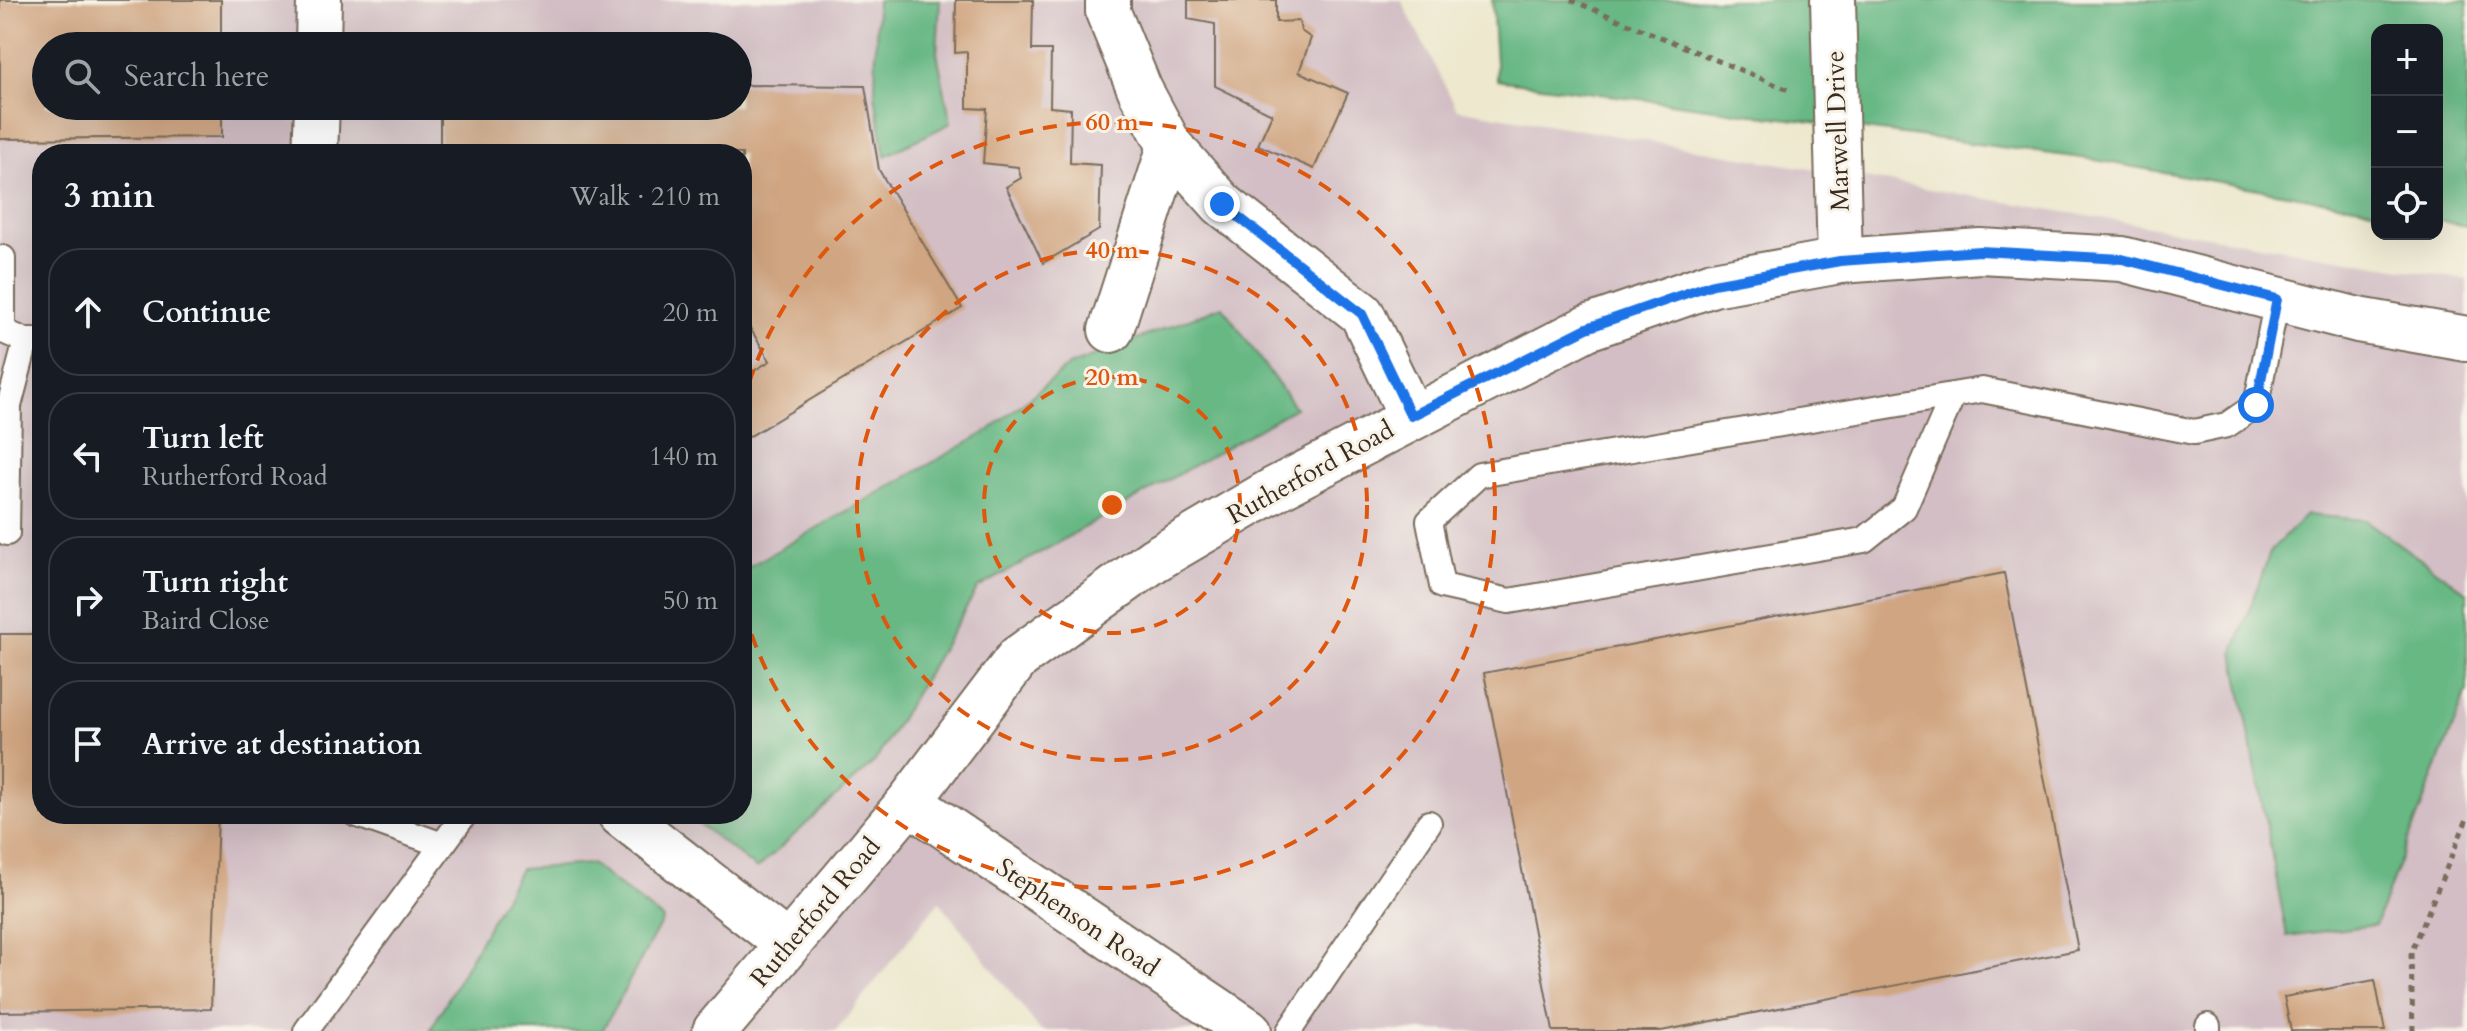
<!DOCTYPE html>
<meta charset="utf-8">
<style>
body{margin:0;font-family:Cardo,serif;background:#20242c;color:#f1f3f6}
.controls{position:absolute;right:24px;top:24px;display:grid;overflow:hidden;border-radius:16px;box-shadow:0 8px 32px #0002}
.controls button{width:72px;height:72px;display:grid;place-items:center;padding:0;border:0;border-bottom:2px solid #363941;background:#171b24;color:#f1f3f6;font:40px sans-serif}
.stop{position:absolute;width:24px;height:24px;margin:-18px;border:6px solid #1a73e8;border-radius:50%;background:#fff}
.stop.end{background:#1a73e8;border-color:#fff;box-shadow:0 2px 8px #0008}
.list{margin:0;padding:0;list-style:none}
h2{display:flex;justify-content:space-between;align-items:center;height:104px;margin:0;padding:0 32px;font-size:34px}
h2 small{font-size:26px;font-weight:400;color:#9ea1a6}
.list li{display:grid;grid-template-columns:52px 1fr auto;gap:24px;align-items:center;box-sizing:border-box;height:128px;margin:0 16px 16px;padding:0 16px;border:2px solid #363941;border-radius:32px}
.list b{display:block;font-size:30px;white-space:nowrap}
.list p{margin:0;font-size:26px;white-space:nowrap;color:#9ea1a6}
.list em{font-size:26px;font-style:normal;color:#9ea1a6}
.icon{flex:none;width:44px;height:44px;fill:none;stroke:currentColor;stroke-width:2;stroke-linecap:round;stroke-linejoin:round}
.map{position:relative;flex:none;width:2467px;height:1031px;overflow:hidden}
.search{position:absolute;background:#171b24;box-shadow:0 8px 32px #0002;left:32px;top:32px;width:720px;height:88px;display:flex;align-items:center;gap:20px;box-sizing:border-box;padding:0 28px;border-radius:44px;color:#9ea1a6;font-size:30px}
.panel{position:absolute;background:#171b24;box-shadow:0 8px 32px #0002;left:32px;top:144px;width:720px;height:680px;border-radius:32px}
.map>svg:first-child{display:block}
.industrial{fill:#d2bec4;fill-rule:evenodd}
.forest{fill:#67b884;stroke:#517151;stroke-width:2}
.building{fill:#d0a581}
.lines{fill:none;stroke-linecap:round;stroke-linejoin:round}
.lane-casing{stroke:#796c5c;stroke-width:28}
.street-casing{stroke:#796c5c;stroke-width:48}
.path{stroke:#796c5c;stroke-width:5;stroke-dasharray:6 6;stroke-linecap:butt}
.lane{stroke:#fff;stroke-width:24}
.street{stroke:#fff;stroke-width:44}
.route{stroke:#1a73e8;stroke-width:10}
.ring{fill:none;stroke:#df570d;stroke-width:4;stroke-dasharray:14 10}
.labels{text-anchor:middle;stroke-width:6;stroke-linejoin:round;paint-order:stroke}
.street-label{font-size:26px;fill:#3b2a1e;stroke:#f7f3e8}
.centre{fill:#df570d;stroke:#f7f3e8;stroke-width:4}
.ring-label{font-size:24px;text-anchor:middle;font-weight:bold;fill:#df570d;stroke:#f7f3e8;stroke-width:6;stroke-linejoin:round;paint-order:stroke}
</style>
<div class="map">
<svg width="2467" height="1031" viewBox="0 0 2467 1031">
<rect width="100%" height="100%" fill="#f7f3e8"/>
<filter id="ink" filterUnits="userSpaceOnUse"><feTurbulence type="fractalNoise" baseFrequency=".0125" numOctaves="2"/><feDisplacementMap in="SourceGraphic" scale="16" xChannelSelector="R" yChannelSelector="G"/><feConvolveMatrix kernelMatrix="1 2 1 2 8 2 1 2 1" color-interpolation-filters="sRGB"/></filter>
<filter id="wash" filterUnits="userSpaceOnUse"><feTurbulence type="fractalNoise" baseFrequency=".006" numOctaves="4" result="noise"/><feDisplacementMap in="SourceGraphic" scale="32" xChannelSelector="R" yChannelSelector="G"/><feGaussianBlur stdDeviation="1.8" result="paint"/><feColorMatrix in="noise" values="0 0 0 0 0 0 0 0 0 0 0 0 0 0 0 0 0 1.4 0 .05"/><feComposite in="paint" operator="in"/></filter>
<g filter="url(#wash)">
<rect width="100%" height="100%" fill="#ede8ce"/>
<path class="industrial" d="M0,0h1401l56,109 1010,171v751h-1426l-102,-130 -103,130h-836zM46,46h692v60h-692zM42,154h700v660h-700z"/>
<g class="forest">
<polygon points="877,0 940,0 937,53 951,123 885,156 875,94"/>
<polygon points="1492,0 2467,0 2467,226 2437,221 2437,30 2377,30 2377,210 2089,159 1497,80"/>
<polygon points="1222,306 1295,408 978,588 875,761 757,869 686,814 742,814 743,570 988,431 1069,366"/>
<polygon points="2306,515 2365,520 2467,592 2467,691 2375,925 2287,936 2234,652 2271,550"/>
<polygon points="591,864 663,919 602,1031 430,1031 520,869"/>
</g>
<g id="blocks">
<g class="building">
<polygon points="0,0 221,0 221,46 46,46 46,106 222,106 222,137 0,139"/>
<polygon points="956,0 1033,0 1032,50 1051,50 1050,107 1071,109 1070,163 1101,165 1099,230 1043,263 1006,187 1021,178 1018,167 983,163 987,109 967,108 967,52 955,53"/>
<polygon points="1188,0 1276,0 1276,22 1299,21 1301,31 1311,38 1299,72 1348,93 1314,169 1258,145 1272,114 1215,86 1215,24 1188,19"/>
<polygon points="738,85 865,86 879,170 962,308 742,441 742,378 770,361 742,315 742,154 440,154 440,106 738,106"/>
<polygon points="2004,573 2078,950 1661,1031 1553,1031 1484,673"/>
<polygon points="0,634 42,634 42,814 218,814 211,1009 0,1012"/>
<polygon points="2375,980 2385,1031 2291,1031 2284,997"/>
</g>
</g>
</g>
<g filter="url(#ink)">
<use href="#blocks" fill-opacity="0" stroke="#796c5c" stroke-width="2"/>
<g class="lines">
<g class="lane-casing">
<g id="lane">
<polyline points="3,258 3,331 26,341 40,341"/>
<polyline points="1953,395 1904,508 1864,540 1509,601 1442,586 1429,521 1479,475 1982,390 2194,432 2227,425 2256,405 2277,299"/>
<polyline points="7,533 9,406 26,341"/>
<polyline points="355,814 440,844"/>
<polyline points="2208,1026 2208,1031"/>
<polyline points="306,1031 465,814"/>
<polyline points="1289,1031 1429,823"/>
</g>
</g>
<g class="street-casing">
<g id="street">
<polyline points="1108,0 1108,12 1140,90 1170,146 1222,204 1362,314 1411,416"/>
<polyline points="1833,0 1840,261"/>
<polyline points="318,46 319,0"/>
<polyline points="315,154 317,106"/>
<polyline points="1111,330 1170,146"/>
<polyline points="909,802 1249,1031"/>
<polyline points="620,814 786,943"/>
<polyline points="715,1031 909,802 1018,658 1154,560 1275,489 1587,328 1713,284 1840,261 1980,251 2122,259 2358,320 2467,339"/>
</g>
</g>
<g class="path">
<polyline points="1571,0 1791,91"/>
<polyline points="2413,1031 2411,953 2467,819"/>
</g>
<use href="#lane" class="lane"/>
<use href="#street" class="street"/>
</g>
</g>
<g class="lines" filter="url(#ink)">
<polyline class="route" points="1222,204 1362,314 1411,416 1587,328 1713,284 1840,261 1980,251 2122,259 2277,299 2256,405"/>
</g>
<g class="ring">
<circle cx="1112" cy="505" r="128"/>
<circle cx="1112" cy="505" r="255"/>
<path d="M742 406A383 383 0 1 1 742 604"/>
</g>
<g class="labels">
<g class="street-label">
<text transform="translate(1837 131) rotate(-92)" y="9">Marwell Drive</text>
<text transform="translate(1310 472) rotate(-29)" y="9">Rutherford Road</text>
<text transform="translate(815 912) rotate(-50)" y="9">Rutherford Road</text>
<text transform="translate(1078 917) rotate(34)" y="9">Stephenson Road</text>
</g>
</g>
<circle cx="1112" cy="505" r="12" class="centre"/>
<g class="ring-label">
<text x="1112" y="130">60 m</text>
<text x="1112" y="258">40 m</text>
<text x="1112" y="385">20 m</text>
</g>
</svg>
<div class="controls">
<button>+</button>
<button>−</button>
<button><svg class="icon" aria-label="locate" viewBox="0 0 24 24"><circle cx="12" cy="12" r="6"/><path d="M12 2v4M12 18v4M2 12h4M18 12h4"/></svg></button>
</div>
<div class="stop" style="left:2256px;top:405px"></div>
<div class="stop end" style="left:1222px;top:204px"></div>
<div class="search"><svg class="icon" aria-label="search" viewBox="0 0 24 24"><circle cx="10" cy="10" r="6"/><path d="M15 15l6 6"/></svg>Search here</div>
<section class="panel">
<h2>3 min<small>Walk · 210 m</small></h2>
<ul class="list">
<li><svg class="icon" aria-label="ahead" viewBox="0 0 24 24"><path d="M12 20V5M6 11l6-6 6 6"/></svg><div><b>Continue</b></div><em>20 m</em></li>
<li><svg class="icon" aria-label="left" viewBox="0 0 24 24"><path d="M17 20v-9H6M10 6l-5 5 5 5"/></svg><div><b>Turn left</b><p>Rutherford Road</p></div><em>140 m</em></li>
<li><svg class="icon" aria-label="right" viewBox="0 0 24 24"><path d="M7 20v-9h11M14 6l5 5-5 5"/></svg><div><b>Turn right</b><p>Baird Close</p></div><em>50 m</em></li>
<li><svg class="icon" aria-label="arrive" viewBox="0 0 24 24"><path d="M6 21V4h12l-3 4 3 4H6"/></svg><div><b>Arrive at destination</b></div></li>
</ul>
</section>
</div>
